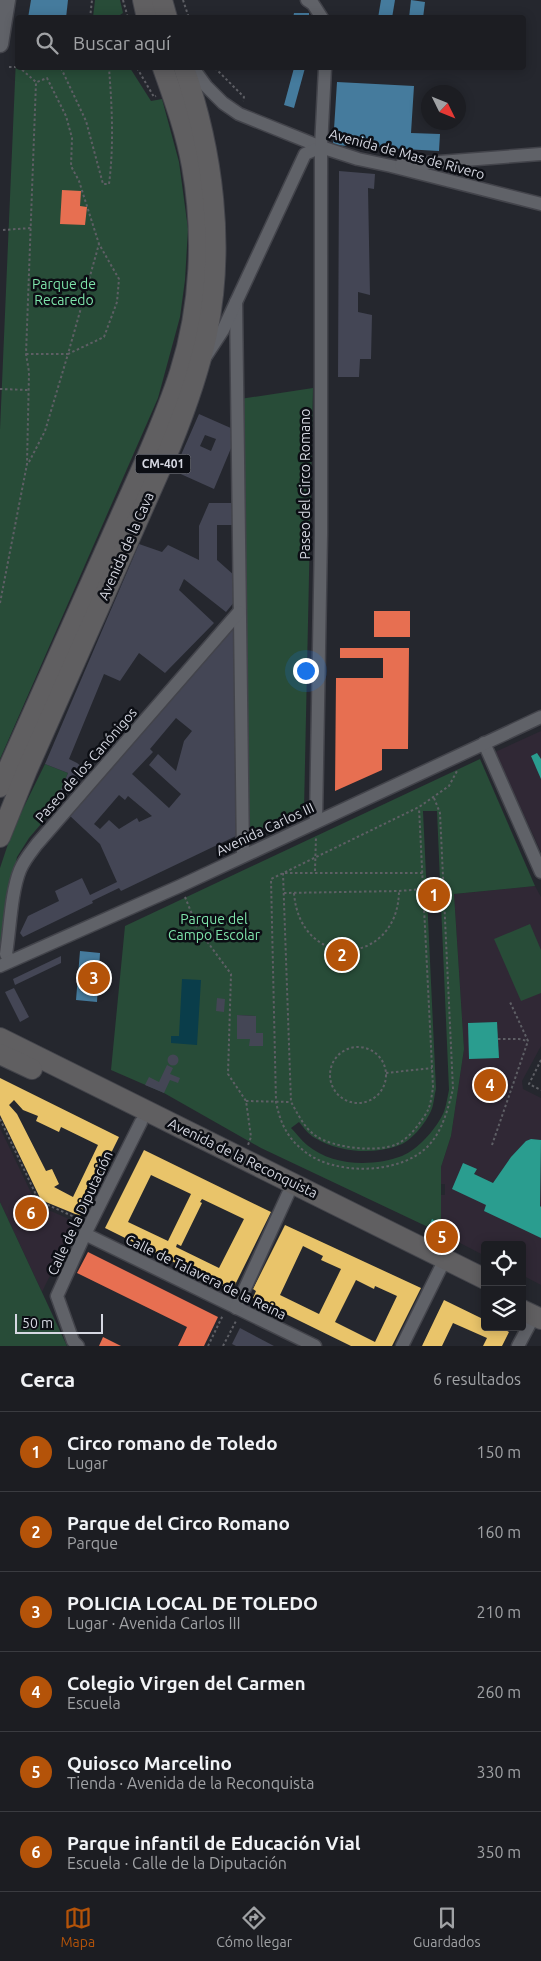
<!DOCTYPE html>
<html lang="es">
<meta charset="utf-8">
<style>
body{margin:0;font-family:Ubuntu,sans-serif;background:#25262a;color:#f1f3f6}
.controls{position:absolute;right:15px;bottom:15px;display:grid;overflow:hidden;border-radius:5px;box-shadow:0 2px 12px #0003}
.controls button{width:45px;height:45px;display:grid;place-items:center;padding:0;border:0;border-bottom:1px solid #3a3b40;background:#1c1d22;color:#f1f3f6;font:25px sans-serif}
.compass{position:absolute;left:421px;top:85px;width:45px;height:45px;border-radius:50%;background:#1c1d22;box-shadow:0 2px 12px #0003;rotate:133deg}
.scale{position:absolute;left:15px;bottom:12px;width:88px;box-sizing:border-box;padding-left:5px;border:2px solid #d6d8e2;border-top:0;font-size:14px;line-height:18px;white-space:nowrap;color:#d6d8e2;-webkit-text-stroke:4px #0c0e14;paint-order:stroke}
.you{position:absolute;left:305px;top:670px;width:18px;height:18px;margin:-12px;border:4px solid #fff;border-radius:50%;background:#1a73e8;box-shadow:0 0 0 8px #1a73e833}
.badge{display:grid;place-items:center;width:32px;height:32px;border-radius:50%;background:#b45309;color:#fff;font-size:16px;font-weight:700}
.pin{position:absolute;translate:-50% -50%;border:2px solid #fff;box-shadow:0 1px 5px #0006}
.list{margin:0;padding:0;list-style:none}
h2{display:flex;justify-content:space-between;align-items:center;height:65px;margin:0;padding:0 20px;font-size:21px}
h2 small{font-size:16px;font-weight:400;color:#a0a2a5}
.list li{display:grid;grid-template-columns:32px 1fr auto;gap:15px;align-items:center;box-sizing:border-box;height:80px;padding:0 20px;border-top:1px solid #3a3b40}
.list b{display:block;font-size:19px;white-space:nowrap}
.list p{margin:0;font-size:16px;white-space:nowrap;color:#a0a2a5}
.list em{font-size:16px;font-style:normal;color:#a0a2a5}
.icon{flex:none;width:28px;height:28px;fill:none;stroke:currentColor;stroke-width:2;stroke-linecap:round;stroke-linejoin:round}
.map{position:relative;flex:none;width:541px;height:1346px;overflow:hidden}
.search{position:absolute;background:#1c1d22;box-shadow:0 2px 12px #0003;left:15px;right:15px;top:15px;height:55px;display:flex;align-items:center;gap:12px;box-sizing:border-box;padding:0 18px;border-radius:5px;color:#a0a2a5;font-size:19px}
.sheet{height:545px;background:#1c1d22}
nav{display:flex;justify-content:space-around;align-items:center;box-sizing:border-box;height:70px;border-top:1px solid #3a3b40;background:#1c1d22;font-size:14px;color:#a0a2a5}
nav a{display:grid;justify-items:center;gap:2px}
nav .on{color:#b45309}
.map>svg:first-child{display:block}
.education{fill:#302835}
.green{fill:#284c38;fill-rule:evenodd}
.water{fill:#0a3d4a}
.homes{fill:#e9c46a;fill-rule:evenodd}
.shops{fill:#e76f51}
.schools{fill:#2a9d8f}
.public{fill:#457b9d}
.building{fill:#444655;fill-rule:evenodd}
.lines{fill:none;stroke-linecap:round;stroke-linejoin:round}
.minor-casing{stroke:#43444b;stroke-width:15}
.tertiary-casing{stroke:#43444b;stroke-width:19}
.primary-casing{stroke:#43444b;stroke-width:22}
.path{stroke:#5e5f65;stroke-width:2;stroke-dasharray:2.5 2.5;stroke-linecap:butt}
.minor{stroke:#606268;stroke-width:12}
.tertiary{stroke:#606268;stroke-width:16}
.primary{stroke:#605f61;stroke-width:20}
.labels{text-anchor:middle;stroke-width:5;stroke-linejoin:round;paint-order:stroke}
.shield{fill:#0c0e14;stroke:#999ba4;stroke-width:1}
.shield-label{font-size:12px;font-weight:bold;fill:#d6d8e2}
.street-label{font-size:14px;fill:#d6d8e2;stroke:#0c0e14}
.park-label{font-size:14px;fill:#7ee4aa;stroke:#0c0e14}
</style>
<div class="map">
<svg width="541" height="1346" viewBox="0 0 541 1346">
<rect width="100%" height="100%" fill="#25272e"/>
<g class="education">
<polygon points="541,731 541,852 495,752"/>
<polygon points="535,886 541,897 541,1046 522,1081 523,1089 541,1098 541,1285 522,1275 522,1245 485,1245 485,1256 437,1231 441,1224 441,1195 445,1195 445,1184 440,1184 441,1167 451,1136 464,1049 454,894"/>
<polygon points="0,1128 37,1205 76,1222 42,1292 0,1202"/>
</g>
<g class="green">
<polygon points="95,0 120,0 123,13 117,17 93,17"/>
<polygon points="16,58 18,68 130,68 151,101 162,99 179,162 188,229 185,280 180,317 158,398 0,759 0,430"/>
<polygon points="313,388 304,810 249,835 240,399"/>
<path d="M480,759l55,127 -81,8 10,155 -13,87 -10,31v57l-9,-5 -4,8 -167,-79 -97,-55 -53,-23 14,-144zM423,811h14l12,279c-2,9 -3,19 -7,26 -8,15 -24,33 -40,40 -30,11 -70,10 -95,-11 -6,-5 -11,-12 -16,-17l8,-6c5,6 10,13 16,16 23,14 57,17 82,8 14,-4 28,-22 34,-35 3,-6 3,-15 5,-22zM237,1015l19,1v17h7v13h-13v-7l-13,-1z"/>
<polygon points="45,764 68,773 59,794 63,798 29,838 17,857 0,946 0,868 13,829"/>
<polygon points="530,924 541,950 541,993 521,1001 494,939"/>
<polygon points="0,1202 67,1346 0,1346"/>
</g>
<polygon class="water" points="182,979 201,980 197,1045 171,1043 171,1036 179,1036"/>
<g class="homes">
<path d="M0,1078l119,59 -39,79 -39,-16 -41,-85zM14,1100l9,10 15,6 -2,5 23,11 2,-5 37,18 -25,52 -19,-10 5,-3 -7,-15 -6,2 -29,-57 -8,-9z"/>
<path d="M144,1150l127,62 -39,79 -127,-63zM151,1175l40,19 -23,47 -40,-19zM202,1199l42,20 -25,49 -43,-21 1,-3 4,2 21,-43 -2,-1z"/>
<path d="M285,1225l136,63 -29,58h-41l-98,-48 3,-7 -3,-2zM303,1246l20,10 -2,4 20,9 -22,45 -39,-19zM356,1280l18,9 1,-3 22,10 -22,46 -40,-20z"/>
<polygon points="444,1300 485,1320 485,1327 500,1327 509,1332 502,1346 483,1346 487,1338 453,1323 442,1346 422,1346"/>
</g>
<g class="shops">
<polygon points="62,190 81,191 80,206 87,207 85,225 60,224"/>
<rect x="374" y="611" width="36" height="26"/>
<polygon points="340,648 409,648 408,749 382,749 382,770 335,791 336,678 383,678 383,658 340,658"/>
<polygon points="88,1252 218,1317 204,1346 178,1346 187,1327 77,1273"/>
<polygon points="103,1337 121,1346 99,1346"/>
</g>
<g class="schools">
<polygon points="537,753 541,759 541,779 531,756"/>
<polygon points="497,1022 499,1058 469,1059 468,1023"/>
<polygon points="531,1139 541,1140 540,1206 541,1207 541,1238 484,1211 486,1205 452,1189 463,1163 477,1169 474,1174 493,1183 511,1157 526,1141"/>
<polygon points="432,1219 441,1224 437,1231 428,1227"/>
</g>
<g class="public">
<polygon points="31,0 68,0 66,18 28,18"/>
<polygon points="381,0 395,0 392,18 378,18"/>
<polygon points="411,0 425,2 423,18 409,18"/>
<polygon points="294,13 309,13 309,18 293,18"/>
<polygon points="294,68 305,68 294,108 284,105"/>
<polygon points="337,82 414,86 411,133 440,134 439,151 333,145"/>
<polygon points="80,951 100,953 99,970 111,971 110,985 98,984 97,1002 76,1000"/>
</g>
<g class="building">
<polygon points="339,171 375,174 374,189 368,188 370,295 358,292 358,312 372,315 371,359 360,359 359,377 338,377"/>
<path d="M199,414l34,15 1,12 -20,48 -40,-18zM205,435l11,4 -5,12 -11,-5z"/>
<polygon points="209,503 234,503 234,525 217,525 217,560 235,576 235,601 226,612 184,579 179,590 214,623 165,673 139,653 120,681 104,674 69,759 77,763 86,770 63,798 59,794 68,773 45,764 139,544 162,552 168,545 199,560 199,526"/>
<path d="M233,628l5,207 -117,56 -2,-3 -27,13 1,2 -70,34 -3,-4 8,-17 31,-15 -4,-10 27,-13 8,17 27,-13 -17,-38 -31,-29zM176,718l16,13 -8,10 -8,30 -18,-17 -9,11 32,29 -12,14 -37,-34 21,-22 -3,-3zM119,795l6,5 3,-4 24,20 -13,6 -2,-4 -18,11 -10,-9 -9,9 -6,-5z"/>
<polygon points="61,956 61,963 15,985 13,979"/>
<polygon points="14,988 29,1017 20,1022 5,992"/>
<polygon points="217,998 225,999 224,1012 216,1011"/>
<polygon points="237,1015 256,1016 256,1033 263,1033 263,1046 249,1046 250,1039 237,1039"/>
<circle cx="173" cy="1060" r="5.5"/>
<polygon points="167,1065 173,1068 170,1074 180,1078 178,1083 170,1080 164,1093 145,1085 149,1077 159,1082"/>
<polygon points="240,1328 274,1346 236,1346 232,1344"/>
</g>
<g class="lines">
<g class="minor-casing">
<g id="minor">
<polyline points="307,0 313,4 322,18"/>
<polyline points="193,68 206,86 223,103 239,114 321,147 358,159 391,166 541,204"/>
<polyline points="401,165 541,154"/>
<polyline points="236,302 243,856"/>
<polyline points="206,356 223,330 305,154 321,147"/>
<polyline points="484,743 541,872"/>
<polyline points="316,821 321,534 321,147 325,68"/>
<path d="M10,961l-4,-7c4,-25 5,-62 14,-84 4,-10 11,-18 17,-26l202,-232"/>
<polyline points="0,966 180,886 541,717"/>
<polyline points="85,1234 315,1346"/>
<polyline points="236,1308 288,1194"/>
<polyline points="78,1346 73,1341 57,1296 85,1234 141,1122"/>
<polyline points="402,1346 445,1259"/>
<polyline points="518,1346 534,1316"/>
</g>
</g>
<g class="tertiary-casing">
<polyline id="tertiary" points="0,44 7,0"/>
</g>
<g class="primary-casing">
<g id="primary">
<polyline points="143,0 147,18"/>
<polyline points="162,0 167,18"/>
<path d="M0,787l147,-330c12,-28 24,-56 33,-85 21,-66 24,-139 12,-206 -6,-34 -18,-67 -29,-98"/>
<path d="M0,837l27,-67 144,-325c15,-37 28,-73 36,-112 18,-87 6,-182 -23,-265"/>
<polyline points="0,1038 485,1279"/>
<polyline points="0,1054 32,1069"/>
<polyline points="522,1310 541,1319"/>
</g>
</g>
<g class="path">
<polyline points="123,0 128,18"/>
<polyline points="183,0 189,18"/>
<polyline points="90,18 92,0"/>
<polyline points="9,67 18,67"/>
<path d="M61,68l25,53 17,63h6c5,-39 3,-77 0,-116"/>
<polyline points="137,68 154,97 156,96"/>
<polyline points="215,68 244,97 243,101"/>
<polyline points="3,230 31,228"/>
<polyline points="26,354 68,354 99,244"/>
<polyline points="0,389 28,390"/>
<polyline points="29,462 45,431 68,354 104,337 117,302 119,279 99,244 79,181 71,166 72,138 66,116 47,78 37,82"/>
<polyline points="0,603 27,464 29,372 26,354 36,82 20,68"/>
<path d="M434,798l6,15 13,276c-5,19 -10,41 -24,56 -27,30 -95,31 -125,6 -17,-13 -24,-29 -28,-49l-5,-223 148,-72 30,-21 9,-17"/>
<polyline points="315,871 316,836"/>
<path d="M283,873l8,229c7,12 13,26 25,34 17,12 62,17 81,8 13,-6 25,-23 31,-34 3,-7 4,-16 5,-23l-14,-279"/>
<polyline points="285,873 423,873"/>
<polyline points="284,893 399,891 423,889"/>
<path d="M294,893c6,79 104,74 105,-2"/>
<polyline points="185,897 198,929 231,974 228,1074 246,1101 251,1137 248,1145"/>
<polyline points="498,1039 519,1039 528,1041"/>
<circle cx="358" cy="1075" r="28"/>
<polyline points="541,1060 529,1084 541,1090"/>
<polyline points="386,1073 432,1068"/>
<polyline points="246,1101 291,1102"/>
<polyline points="0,1119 39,1201 79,1219"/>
<polyline points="492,1145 528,1041 510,1002"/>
<polyline points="208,1346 223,1315"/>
<polyline points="223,1346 236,1321"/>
</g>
<use href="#minor" class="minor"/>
<use href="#tertiary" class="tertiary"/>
<use href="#primary" class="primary"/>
</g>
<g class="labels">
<rect class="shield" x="135.5" y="454.5" width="55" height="19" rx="4"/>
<g class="shield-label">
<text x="163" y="468">CM-401</text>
</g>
<g class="street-label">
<text transform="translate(407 154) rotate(15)" y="5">Avenida de Mas de Rivero</text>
<text transform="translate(305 484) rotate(-90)" y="5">Paseo del Circo Romano</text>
<text transform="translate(126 546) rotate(-66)" y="5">Avenida de la Cava</text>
<text transform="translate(86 765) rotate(-49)" y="5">Paseo de los Canónigos</text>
<text transform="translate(265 829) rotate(-25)" y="5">Avenida Carlos III</text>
<text transform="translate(243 1158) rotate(26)" y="5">Avenida de la Reconquista</text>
<text transform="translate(80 1213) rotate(-65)" y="5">Calle de la Diputación</text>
<text transform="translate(206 1277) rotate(26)" y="5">Calle de Talavera de la Reina</text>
</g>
<g class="park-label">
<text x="64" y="289">Parque de<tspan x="64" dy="16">Recaredo</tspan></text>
<text x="214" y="924">Parque del<tspan x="214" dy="16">Campo Escolar</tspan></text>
</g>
</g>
</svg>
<div class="controls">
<button><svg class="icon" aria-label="locate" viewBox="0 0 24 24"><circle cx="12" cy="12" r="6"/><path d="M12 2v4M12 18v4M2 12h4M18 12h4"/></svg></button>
<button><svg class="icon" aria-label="layers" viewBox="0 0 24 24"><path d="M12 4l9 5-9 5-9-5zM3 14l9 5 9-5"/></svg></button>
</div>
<svg class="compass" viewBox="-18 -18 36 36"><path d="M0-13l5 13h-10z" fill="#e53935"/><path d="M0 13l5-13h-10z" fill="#a0a2a5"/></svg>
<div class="scale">50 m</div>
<div class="you"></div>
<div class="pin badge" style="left:434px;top:895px">1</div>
<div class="pin badge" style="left:342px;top:955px">2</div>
<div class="pin badge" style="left:94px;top:978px">3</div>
<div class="pin badge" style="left:490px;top:1085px">4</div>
<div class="pin badge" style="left:442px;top:1237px">5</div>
<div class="pin badge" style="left:31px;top:1213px">6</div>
<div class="search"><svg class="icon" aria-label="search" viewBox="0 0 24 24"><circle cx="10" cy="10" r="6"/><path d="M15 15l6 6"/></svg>Buscar aquí</div>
</div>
<section class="sheet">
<h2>Cerca<small>6 resultados</small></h2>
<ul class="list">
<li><span class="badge">1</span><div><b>Circo romano de Toledo</b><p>Lugar</p></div><em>150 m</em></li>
<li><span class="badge">2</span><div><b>Parque del Circo Romano</b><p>Parque</p></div><em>160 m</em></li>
<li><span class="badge">3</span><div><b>POLICIA LOCAL DE TOLEDO</b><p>Lugar · Avenida Carlos III</p></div><em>210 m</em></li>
<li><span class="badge">4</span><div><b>Colegio Virgen del Carmen</b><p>Escuela</p></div><em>260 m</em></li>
<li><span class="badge">5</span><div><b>Quiosco Marcelino</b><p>Tienda · Avenida de la Reconquista</p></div><em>330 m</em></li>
<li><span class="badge">6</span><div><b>Parque infantil de Educación Vial</b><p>Escuela · Calle de la Diputación</p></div><em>350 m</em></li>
</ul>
</section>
<nav>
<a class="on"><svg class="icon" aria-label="map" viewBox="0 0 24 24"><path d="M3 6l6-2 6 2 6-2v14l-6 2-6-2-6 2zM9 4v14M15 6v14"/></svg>Mapa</a>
<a><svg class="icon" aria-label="directions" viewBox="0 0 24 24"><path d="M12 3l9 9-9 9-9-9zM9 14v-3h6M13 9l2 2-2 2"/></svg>Cómo llegar</a>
<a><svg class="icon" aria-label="saved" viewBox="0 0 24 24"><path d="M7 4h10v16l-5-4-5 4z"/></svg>Guardados</a>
</nav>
